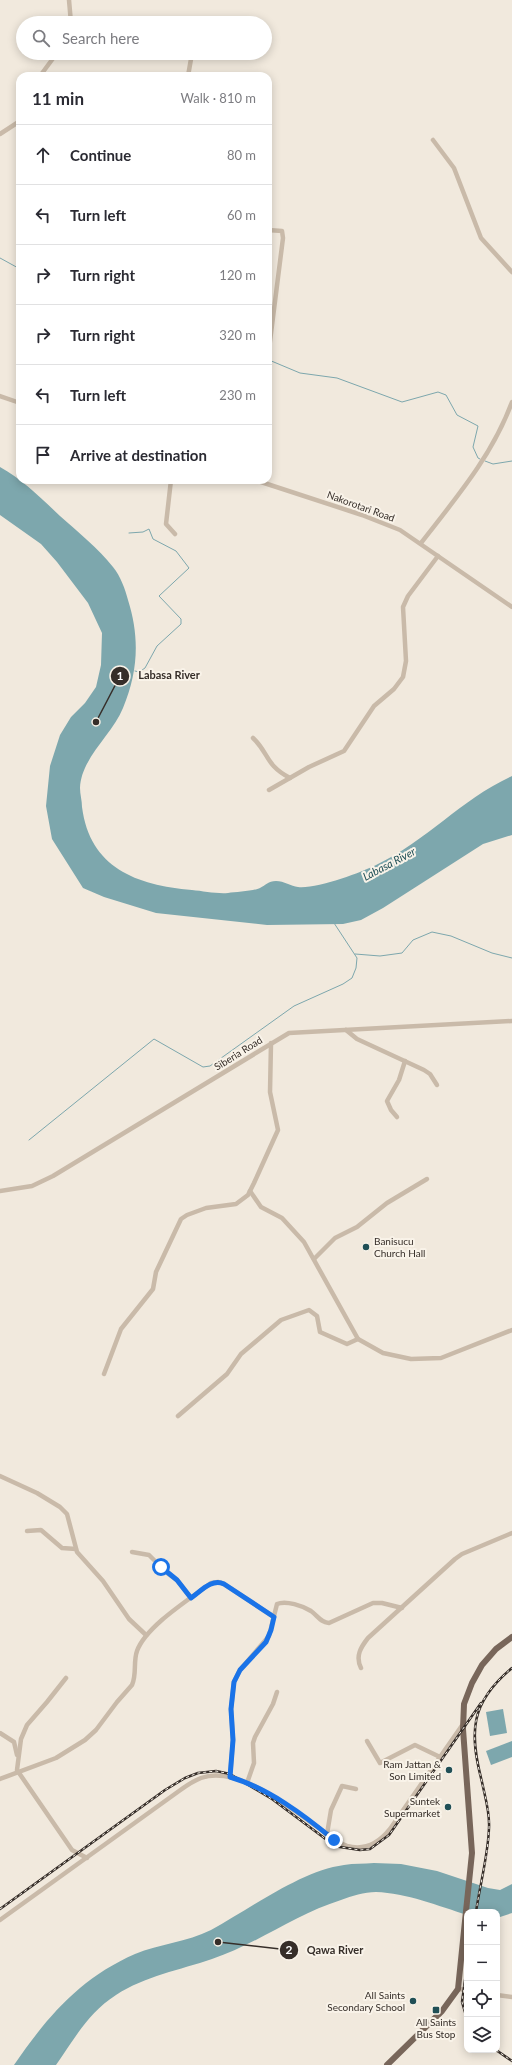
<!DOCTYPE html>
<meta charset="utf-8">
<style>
body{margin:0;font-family:Lato,sans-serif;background:#f7f7f7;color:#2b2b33}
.controls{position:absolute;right:12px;bottom:12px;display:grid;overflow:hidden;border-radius:8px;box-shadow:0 2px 10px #0003}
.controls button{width:36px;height:36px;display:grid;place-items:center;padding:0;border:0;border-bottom:1px solid #e1e1e2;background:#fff;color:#2b2b33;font:20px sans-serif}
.stop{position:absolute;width:12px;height:12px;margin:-9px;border:3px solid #1a73e8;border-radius:50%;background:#fff}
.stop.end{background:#1a73e8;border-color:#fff;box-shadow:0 1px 4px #0008}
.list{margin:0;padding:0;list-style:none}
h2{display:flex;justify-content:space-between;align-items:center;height:52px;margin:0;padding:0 16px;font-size:17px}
h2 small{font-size:13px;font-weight:400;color:#7c7c81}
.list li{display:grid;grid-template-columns:26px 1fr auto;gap:12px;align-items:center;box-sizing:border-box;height:60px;padding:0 16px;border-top:1px solid #e1e1e2}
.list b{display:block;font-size:15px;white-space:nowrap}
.list em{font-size:13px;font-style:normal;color:#7c7c81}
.icon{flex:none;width:22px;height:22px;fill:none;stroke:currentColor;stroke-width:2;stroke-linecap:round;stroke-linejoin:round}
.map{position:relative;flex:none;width:512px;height:2065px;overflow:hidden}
.search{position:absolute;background:#fff;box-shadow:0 2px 10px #0003;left:16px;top:16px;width:256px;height:44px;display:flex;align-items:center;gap:10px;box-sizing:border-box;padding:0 14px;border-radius:22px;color:#7c7c81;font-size:15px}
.panel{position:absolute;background:#fff;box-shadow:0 2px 10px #0003;left:16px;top:72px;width:256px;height:412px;border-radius:12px}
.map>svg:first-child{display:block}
.water{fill:#7da7ad}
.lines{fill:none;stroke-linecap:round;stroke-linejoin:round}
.stream{stroke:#7da7ad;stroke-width:1}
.minor{stroke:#c9baa9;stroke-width:4.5}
.major{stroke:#78665a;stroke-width:6}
.rail-casing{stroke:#362e29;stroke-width:2.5}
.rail{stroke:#f9f3e9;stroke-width:1;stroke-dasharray:3;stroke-linecap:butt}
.route{stroke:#1a73e8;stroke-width:5}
.poi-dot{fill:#204f56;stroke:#f9f3e9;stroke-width:1.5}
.labels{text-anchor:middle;stroke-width:4;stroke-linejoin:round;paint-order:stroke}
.street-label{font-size:10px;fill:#362e29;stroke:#f9f3e9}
.poi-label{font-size:10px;fill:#362e29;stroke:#f9f3e9;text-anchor:end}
.water-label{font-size:11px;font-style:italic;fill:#204f56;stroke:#f9f3e9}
.leader{fill:none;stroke:#362e29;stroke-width:1.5}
.callout-dot{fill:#362e29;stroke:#f9f3e9;stroke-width:1.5}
.mark-label{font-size:12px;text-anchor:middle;font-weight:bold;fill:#fff}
.callout-label{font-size:11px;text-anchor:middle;font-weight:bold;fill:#362e29;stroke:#f9f3e9;stroke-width:4;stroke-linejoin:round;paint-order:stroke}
</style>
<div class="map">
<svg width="512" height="2065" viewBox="0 0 512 2065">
<rect width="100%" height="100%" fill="#f1e9dd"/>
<g class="water">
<path d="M0,467c23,13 41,31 60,49 18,16 38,32 53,51 8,10 12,22 15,33 12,38 10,72 -5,108 -11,27 -42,50 -43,80 0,6 2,13 2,19 8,61 54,78 110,83 11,1 25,4 36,3 8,-1 26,-2 32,-5 6,-3 8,-7 16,-7 8,0 15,5 22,6 19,2 62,-14 80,-23 48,-23 85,-66 134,-88v59l-29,9 -100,64 -22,12 -18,4 -76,1 -111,-12 -52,-16 -21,-9 -31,-49 -6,-33 4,-40 10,-31 11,-18 14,-14 11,-16 5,-22 1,-32 -14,-30 -31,-41 -16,-18 -41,-29z"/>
<polygon points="503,1709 507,1733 490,1736 486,1712"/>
<polygon points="512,1741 512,1757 491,1765 486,1751"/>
<path d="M374,1863l27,1 36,7 51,17 12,2 12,-6v29l-15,5v-6h-30v3c-28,-9 -61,-22 -91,-23 -12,0 -24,4 -35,8 -45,14 -84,44 -129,59 -32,11 -67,17 -96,36 -28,18 -41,43 -60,70h-42c33,-48 66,-87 121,-111 24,-10 52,-12 76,-24 39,-21 89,-59 133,-65 10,-2 20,-1 30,-2z"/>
</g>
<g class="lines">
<g class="stream">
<polyline points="0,258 20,269"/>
<polyline points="269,360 300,373 337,378 402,402 438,392 446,395 457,415 478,426 473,447 478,458 480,459"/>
<polyline points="485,461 493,464 512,461"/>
<polyline points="129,533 143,532 149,529 153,539 176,551 189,568 159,596 181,619 181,624 157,646 145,668 139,672 135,671"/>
<polyline points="355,954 380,956 402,953 413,940 432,932 451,936 492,953 512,958"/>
<polyline points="29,1140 154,1039 203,1067 210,1066 294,1006 343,984 352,978 356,968 357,958 334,923"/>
</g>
<g class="minor">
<polyline points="69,0 71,23"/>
<polyline points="40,76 57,53"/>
<polyline points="188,76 191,59"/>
<polyline points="0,134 20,121"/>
<polyline points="433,140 454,168 481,238 512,272"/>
<polyline points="268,230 282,231 283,238 268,357"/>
<polyline points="0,396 20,403"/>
<polyline points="171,480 166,524 175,534"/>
<polyline points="255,480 362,515 400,530 512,607"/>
<path d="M421,543c35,-45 71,-87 91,-141"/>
<path d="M253,738c16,15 12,27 37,40"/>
<polyline points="269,790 309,767 344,751 374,706 394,689 403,677 406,661 403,607 408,596 438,556"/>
<polyline points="346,1030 357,1039 424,1070 430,1074 437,1085"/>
<polyline points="397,1117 391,1110 387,1101 399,1080 405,1061"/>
<polyline points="0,1191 32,1186 53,1176 289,1033 512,1021"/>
<polyline points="250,1191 261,1207 282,1218 304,1242 358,1339 383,1353 411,1359 441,1358 512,1330"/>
<polyline points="314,1259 335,1238 357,1227 387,1203 427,1179"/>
<polyline points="104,1374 121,1329 153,1289 156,1272 181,1219 187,1215 206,1208 236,1204 248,1195 254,1183 278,1130 270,1092 271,1043"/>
<polyline points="178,1416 227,1374 241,1354 281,1320 309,1310 317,1316 320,1332 347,1344 358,1339"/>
<polyline points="0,1476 37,1493 60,1507 67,1514 77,1552 103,1581 129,1619 146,1635"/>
<polyline points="27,1531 41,1530 62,1548 76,1549"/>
<polyline points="132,1552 149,1555 167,1573 177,1580 191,1598"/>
<path d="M361,1668c-6,-12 0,-21 7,-30l87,-79 7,-5 50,-21"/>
<polyline points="66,1678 47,1702 27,1725 21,1739 17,1770 72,1850 87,1858"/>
<polyline points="0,1733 14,1742 17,1755"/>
<polyline points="367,1741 380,1763 415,1745 440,1757"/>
<path d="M230,1777l3,-37 -2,-31 3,-27 6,-12 29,-34 8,-32c9,-4 26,2 34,7 7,5 9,11 18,12l44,-20h9l20,5"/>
<path d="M0,1779l56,-21 29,-18 11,-10 21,-28 15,-17c5,-11 1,-23 5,-34 9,-25 53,-52 74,-68l7,-1 6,2 50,33"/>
<polyline points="247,1783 254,1763 253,1743 255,1737 273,1704 277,1692"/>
<polyline points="327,1834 331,1810 342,1786 356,1789"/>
<path d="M0,1920l179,-129c7,-5 14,-10 22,-13 36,-13 87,28 115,48 10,7 19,16 31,20 18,5 32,-3 43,-17l73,-105"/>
<polyline points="458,1989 467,1990"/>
<polyline points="497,1995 512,1997"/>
</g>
<polyline class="major" points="387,2065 442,2011 458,1989 472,1853 463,1729 464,1704 472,1683 482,1665 496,1649 512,1637"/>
<g class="rail-casing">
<g id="rail">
<polyline points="0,1909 165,1790 185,1778 198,1773 216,1771 230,1774 272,1799 331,1843 340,1847 360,1850 370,1849 389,1835 481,1703"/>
<path d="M476,1912c4,-28 12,-56 13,-84 1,-16 -4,-31 -7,-46 -13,-50 -12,-79 30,-114"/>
<polyline points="467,1966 462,2002 467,2019"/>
<polyline points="496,2050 512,2061"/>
</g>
</g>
<use href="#rail" class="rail"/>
</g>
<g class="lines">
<path class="route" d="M161,1567l16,13 14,18c10,-7 21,-20 33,-14l50,33 -3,13 -5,12 -26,28 -6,12 -3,27 2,31 -3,37c38,11 74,38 104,63"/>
</g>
<g class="poi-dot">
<circle cx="366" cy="1247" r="4"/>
<circle cx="449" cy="1770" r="4"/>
<circle cx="448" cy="1807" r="4"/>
<circle cx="413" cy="2001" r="4"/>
<rect x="432" y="2006" width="8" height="8" rx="2"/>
</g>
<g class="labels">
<g class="street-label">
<text transform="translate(361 506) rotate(20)" y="4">Nakorotari Road</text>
<text transform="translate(238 1053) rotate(-32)" y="4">Siberia Road</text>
</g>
<g class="poi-label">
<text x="374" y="1245" text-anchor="start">Banisucu<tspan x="374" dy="12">Church Hall</tspan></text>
<text x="441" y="1768">Ram Jattan &amp;<tspan x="441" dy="12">Son Limited</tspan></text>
<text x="440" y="1805">Suntek<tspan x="440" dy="12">Supermarket</tspan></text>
<text x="405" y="1999">All Saints<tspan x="405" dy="12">Secondary School</tspan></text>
<text x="436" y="2026" text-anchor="middle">All Saints<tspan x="436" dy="12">Bus Stop</tspan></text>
</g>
<g class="water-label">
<text transform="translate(389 864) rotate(-28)" y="4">Labasa River</text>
</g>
</g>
<path class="leader" d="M96 722L120 676M218 1942L289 1950"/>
<g class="callout-dot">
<circle cx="96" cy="722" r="4"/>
<circle cx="218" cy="1942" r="4"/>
<circle cx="120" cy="676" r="10"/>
<circle cx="289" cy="1950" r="10"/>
</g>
<g class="mark-label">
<text x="120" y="680">1</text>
<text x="289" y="1954">2</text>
</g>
<g class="callout-label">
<text x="169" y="679">Labasa River</text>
<text x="335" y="1954">Qawa River</text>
</g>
</svg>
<div class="controls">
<button>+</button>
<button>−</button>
<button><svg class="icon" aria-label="locate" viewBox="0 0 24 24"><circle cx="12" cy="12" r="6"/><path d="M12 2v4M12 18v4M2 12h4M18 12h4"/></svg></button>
<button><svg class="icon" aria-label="layers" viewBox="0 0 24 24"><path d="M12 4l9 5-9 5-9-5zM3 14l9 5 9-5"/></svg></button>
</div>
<div class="stop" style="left:161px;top:1567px"></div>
<div class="stop end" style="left:334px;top:1840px"></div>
<div class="search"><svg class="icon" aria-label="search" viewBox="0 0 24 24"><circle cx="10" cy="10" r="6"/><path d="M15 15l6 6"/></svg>Search here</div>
<section class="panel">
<h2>11 min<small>Walk · 810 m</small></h2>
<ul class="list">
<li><svg class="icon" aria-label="ahead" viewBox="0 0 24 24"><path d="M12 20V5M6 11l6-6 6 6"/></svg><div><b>Continue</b></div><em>80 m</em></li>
<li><svg class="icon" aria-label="left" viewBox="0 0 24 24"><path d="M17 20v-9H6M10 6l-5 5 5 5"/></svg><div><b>Turn left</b></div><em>60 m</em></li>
<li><svg class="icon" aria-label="right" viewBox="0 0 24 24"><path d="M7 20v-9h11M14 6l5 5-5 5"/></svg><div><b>Turn right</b></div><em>120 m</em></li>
<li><svg class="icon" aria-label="right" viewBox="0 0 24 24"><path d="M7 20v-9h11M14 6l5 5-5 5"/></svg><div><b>Turn right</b></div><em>320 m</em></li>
<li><svg class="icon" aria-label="left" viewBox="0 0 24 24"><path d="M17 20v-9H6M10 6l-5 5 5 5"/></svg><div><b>Turn left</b></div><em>230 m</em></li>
<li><svg class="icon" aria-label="arrive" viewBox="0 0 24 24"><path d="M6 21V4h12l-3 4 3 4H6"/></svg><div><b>Arrive at destination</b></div></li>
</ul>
</section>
</div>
